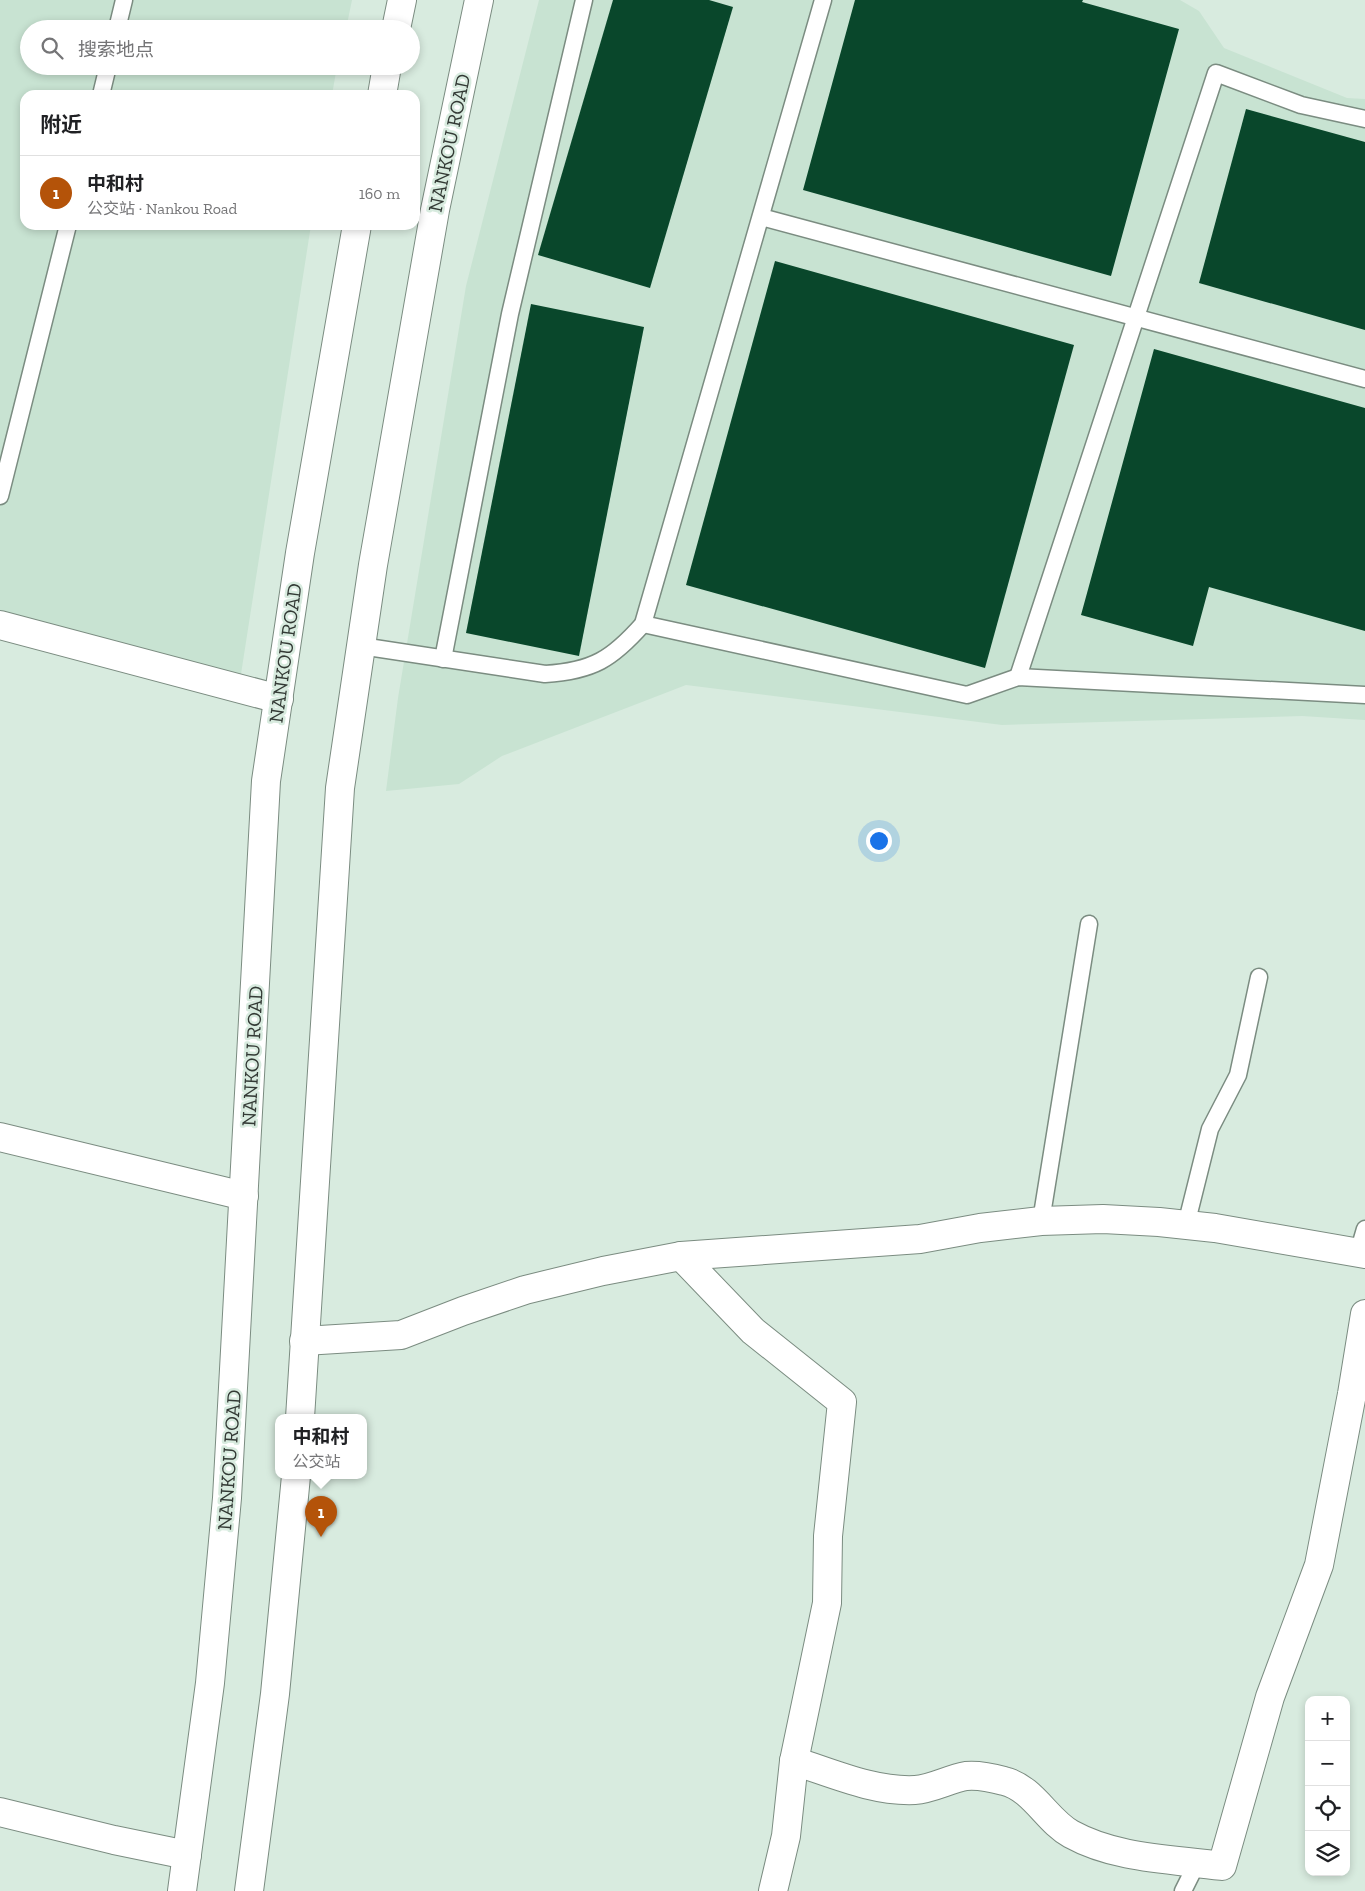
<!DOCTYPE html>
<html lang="zh">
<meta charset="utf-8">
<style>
body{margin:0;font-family:"Zilla Slab","Noto Sans SC",serif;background:#f2f2f2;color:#202124}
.controls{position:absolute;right:15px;bottom:15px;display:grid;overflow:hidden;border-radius:10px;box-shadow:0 2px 8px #0003}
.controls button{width:45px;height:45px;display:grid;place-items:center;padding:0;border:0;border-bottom:1px solid #e0e0e0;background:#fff;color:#202124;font:25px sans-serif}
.you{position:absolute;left:878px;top:840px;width:18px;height:18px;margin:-12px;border:4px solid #fff;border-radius:50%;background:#1a73e8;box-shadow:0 0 0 8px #1a73e833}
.badge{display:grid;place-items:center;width:32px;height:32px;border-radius:50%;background:#b45309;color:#fff;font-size:16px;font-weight:700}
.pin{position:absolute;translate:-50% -41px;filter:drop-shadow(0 1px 2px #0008)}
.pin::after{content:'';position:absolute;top:26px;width:18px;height:15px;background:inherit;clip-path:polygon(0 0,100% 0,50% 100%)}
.popup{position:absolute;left:275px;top:1414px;width:92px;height:65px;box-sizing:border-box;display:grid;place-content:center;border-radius:10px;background:#fff;filter:drop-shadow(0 1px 4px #0005);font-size:16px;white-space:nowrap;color:#757577}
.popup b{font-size:19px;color:#202124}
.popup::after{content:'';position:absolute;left:50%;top:100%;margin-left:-10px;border:10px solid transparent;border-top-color:#fff}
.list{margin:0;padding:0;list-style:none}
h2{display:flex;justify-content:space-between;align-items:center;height:65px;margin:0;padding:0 20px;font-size:21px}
h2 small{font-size:16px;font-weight:400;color:#757577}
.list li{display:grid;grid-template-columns:32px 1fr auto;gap:15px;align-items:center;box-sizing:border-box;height:75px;padding:0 20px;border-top:1px solid #e0e0e0}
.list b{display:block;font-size:19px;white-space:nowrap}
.list p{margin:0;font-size:16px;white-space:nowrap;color:#757577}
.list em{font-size:16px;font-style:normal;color:#757577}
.icon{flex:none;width:28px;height:28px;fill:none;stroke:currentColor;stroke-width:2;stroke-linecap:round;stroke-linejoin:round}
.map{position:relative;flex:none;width:1365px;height:1891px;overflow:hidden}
.search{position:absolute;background:#fff;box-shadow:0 2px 8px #0003;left:20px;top:20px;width:400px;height:55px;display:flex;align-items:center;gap:12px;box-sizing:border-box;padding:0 18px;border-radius:28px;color:#757577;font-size:19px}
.panel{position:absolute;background:#fff;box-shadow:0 2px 8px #0003;left:20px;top:90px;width:400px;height:140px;border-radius:15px}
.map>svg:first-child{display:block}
.built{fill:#c8e3d2}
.building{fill:#09472b}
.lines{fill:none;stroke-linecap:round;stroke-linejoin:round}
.service-casing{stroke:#7b8c81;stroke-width:19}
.minor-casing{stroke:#7b8c81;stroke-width:30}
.secondary-casing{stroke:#7b8c81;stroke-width:30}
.service{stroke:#fff;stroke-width:16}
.minor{stroke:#fff;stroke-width:28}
.secondary{stroke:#fff;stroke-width:28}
.labels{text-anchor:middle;stroke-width:5;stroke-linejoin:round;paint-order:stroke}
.street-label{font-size:20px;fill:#333a35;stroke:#d8ebdf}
</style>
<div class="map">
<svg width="1365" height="1891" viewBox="0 0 1365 1891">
<rect width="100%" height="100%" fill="#d8ebdf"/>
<g class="built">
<polygon points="0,0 352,0 346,29 29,29 29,66 337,66 332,95 25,95 25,225 311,225 241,674 0,613"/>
<polygon points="539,0 1180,0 1199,11 1224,48 1347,98 1365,99 1365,720 1302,716 1002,725 686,685 502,756 459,784 386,791 398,698 466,286"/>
</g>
<g class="building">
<polygon points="613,0 709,0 733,7 650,288 538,255"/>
<polygon points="855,0 1083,0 1082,2 1179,29 1111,276 803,190"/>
<polygon points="1246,109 1365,142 1365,330 1199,283"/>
<polygon points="775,261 1074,345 985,668 686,585"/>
<polygon points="531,304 644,327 579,656 466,633"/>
<polygon points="1154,349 1365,408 1365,631 1209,587 1193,646 1081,615"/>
</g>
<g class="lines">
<g class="service-casing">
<g id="service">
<polyline points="117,29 124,0"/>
<polyline points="101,95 108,66"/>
<polyline points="761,217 1365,379"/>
<polyline points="0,496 68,225"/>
<polyline points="643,624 967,695 1018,677 1365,695"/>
<path d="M361,646l184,28c48,-3 67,-15 98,-50l180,-624"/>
<polyline points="443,659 510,314 584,0"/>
<polyline points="1018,677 1216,73 1301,105 1365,119"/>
<polyline points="1041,1221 1089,924"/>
<polyline points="1186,1225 1210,1129 1238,1075 1259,977"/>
<polyline points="1358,1253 1365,1229"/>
<polyline points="1183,1891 1197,1863"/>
</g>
</g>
<g class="minor-casing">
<g id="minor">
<polyline points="0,625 279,699"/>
<polyline points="0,1137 244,1196"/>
<polyline points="681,1256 753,1331 842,1402 828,1536 827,1603 794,1761 786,1836 773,1891"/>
<polyline points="304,1341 401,1335 463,1311 525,1290 603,1271 681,1256 920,1239 980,1228 1041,1221 1103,1219 1159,1222 1215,1228 1365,1254"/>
<path d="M794,1761c38,12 80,31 121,29 17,-1 34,-11 51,-14 10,-1 27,2 38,5 29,7 43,40 67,53 45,25 101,25 151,32l48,-169 49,-132 33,-171 13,-80"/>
<polyline points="0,1812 114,1840 187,1855"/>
</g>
</g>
<g class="secondary-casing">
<g id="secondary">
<polyline points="396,29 402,0"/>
<polyline points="382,95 387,66"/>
<polyline points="300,1418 340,788 373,565 435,210 479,0"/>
<polyline points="182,1891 210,1683 227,1498 266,781 300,553 357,225"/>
<polyline points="249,1891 275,1694 296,1476"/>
</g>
</g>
<use href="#service" class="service"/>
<use href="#minor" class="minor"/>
<use href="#secondary" class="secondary"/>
</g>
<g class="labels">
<g class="street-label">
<text transform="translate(449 143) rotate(-78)" y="7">NANKOU ROAD</text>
<text transform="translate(285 653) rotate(-82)" y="7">NANKOU ROAD</text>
<text transform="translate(252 1056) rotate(-87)" y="7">NANKOU ROAD</text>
<text transform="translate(229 1460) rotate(-86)" y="7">NANKOU ROAD</text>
</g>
</g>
</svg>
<div class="controls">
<button>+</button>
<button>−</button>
<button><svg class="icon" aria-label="locate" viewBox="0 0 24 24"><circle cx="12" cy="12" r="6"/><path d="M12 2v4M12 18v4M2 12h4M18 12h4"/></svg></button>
<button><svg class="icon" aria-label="layers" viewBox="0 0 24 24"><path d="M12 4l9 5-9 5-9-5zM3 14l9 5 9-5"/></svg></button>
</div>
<div class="you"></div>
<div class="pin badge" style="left:321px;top:1537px">1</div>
<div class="popup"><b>中和村</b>公交站</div>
<div class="search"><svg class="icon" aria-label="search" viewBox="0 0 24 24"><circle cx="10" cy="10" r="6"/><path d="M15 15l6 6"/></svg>搜索地点</div>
<section class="panel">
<h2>附近<small></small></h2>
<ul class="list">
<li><span class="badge">1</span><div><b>中和村</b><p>公交站 · Nankou Road</p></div><em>160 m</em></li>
</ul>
</section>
</div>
